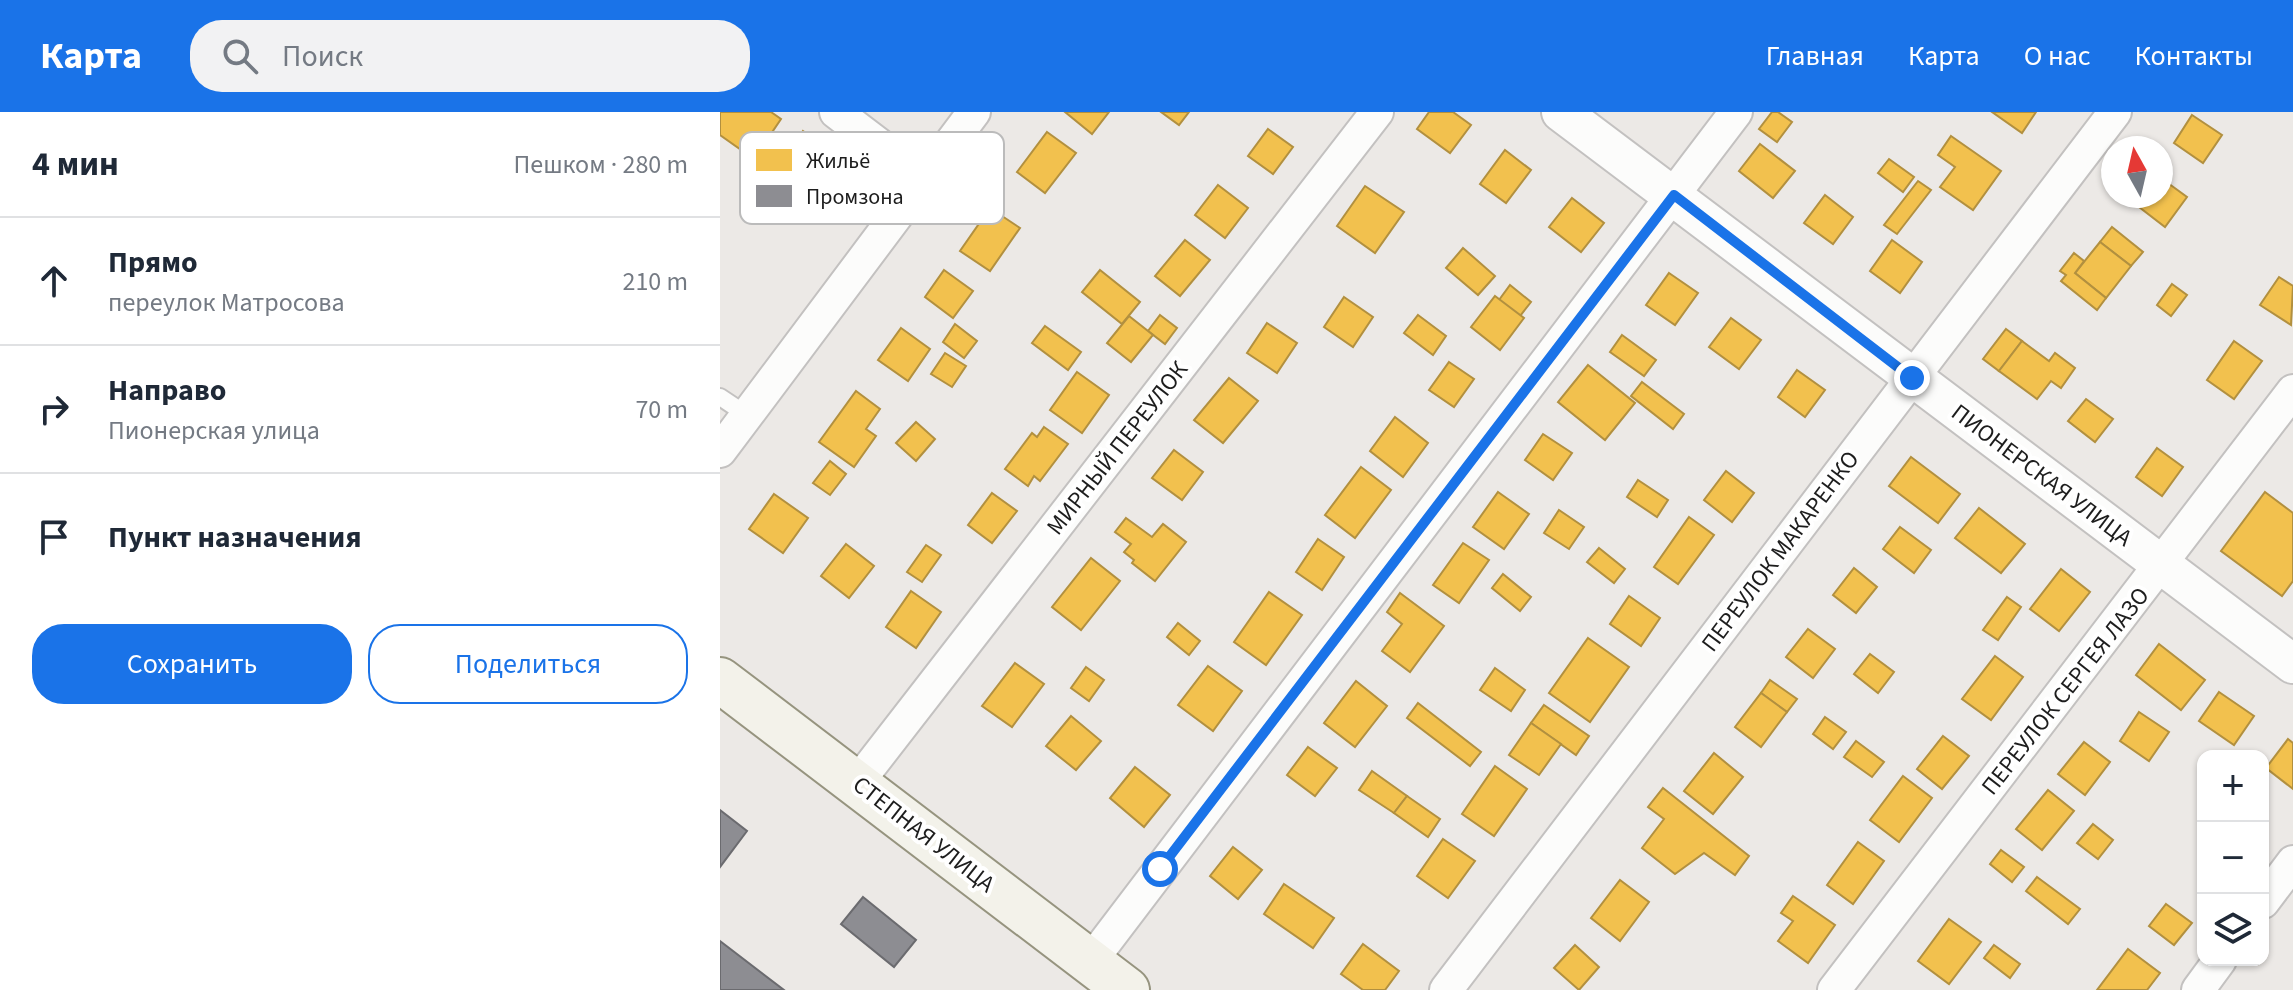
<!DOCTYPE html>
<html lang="ru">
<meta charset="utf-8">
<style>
body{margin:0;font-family:"Source Sans 3",sans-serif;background:#f2f2f3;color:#1f2937}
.controls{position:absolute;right:24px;bottom:24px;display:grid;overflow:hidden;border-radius:16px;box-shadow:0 2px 6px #0004}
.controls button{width:72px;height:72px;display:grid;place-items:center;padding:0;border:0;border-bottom:2px solid #e0e1e3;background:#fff;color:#1f2937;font:40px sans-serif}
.compass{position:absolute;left:1381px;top:24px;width:72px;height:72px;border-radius:50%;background:#fff;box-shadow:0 2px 6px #0004;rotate:352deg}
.stop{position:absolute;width:24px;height:24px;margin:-18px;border:6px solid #1a73e8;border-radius:50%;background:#fff}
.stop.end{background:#1a73e8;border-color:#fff;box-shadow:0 2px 8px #0008}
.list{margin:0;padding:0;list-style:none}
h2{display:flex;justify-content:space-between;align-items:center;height:104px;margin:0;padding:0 32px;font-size:34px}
h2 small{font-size:26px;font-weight:400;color:#747a83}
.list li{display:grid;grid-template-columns:52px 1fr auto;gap:24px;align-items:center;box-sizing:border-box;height:128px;padding:0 32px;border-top:2px solid #e0e1e3}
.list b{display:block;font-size:30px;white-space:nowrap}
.list p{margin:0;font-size:26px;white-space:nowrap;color:#747a83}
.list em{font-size:26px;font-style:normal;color:#747a83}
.actions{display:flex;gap:16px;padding:24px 32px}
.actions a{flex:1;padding:18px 0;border:2px solid #1a73e8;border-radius:32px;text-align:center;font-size:28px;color:#1a73e8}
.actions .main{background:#1a73e8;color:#fff}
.icon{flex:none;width:44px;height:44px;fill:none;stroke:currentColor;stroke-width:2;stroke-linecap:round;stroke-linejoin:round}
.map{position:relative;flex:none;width:1573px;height:878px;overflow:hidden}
header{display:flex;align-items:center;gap:48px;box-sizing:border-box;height:112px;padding:0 40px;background:#1a73e8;color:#fff}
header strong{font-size:38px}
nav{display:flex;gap:44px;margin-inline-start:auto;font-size:28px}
.search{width:560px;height:72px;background:#f2f2f3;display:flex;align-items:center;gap:20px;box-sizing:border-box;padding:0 28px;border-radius:32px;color:#747a83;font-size:30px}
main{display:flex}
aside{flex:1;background:#fff}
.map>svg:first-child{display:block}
.homes{fill:#f2c14e;stroke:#b2903f;stroke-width:2}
.industry{fill:#8d8d92;stroke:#6b6b6f;stroke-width:2}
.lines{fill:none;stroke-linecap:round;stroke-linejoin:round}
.service-casing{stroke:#c3c1c0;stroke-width:20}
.minor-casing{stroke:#c3c1c0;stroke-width:36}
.tertiary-casing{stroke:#c3c1c0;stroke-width:42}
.secondary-casing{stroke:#96947f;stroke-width:48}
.service{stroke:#fcfcfb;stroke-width:16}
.minor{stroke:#fcfcfb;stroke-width:32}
.tertiary{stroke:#fcfcfb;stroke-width:38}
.secondary{stroke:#f3f2ea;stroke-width:44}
.route{stroke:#1a73e8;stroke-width:10}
.labels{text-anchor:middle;stroke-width:8;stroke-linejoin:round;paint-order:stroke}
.street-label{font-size:24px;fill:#1d1d1d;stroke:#fff}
.key{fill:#fff;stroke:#bbb;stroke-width:2}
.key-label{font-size:22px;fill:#1d1d1d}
</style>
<header>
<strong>Карта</strong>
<div class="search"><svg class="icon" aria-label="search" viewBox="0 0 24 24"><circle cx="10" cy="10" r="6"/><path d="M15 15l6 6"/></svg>Поиск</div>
<nav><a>Главная</a><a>Карта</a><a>О нас</a><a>Контакты</a></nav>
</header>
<main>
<aside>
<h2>4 мин<small>Пешком · 280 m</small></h2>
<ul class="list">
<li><svg class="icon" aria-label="ahead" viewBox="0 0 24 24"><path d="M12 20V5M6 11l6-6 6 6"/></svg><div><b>Прямо</b><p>переулок Матросова</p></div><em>210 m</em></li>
<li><svg class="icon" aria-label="right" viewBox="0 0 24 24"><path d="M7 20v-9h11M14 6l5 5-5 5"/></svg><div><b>Направо</b><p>Пионерская улица</p></div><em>70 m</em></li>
<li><svg class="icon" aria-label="arrive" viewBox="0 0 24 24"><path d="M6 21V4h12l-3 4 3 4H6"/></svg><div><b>Пункт назначения</b></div></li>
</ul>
<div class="actions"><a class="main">Сохранить</a><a>Поделиться</a></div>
</aside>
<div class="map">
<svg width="1573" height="878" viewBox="0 0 1573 878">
<rect width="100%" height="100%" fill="#ece9e6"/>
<g class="homes">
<polygon points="0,0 51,0 61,7 34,47 0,23"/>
<polygon points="345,0 389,0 372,22"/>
<polygon points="441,0 469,0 459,13"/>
<polygon points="709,0 733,0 751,13 730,41 697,17"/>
<polygon points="1052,0 1058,0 1072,10 1057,30 1039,17"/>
<polygon points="1272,0 1316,0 1302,21"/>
<polygon points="1472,3 1502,23 1483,51 1454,31"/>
<polygon points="548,17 573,35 553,62 528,44"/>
<polygon points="83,19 133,53 106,93 56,59"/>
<polygon points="327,20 356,41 325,81 297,60"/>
<polygon points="1231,24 1281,59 1253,98 1220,75 1235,55 1218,43"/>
<polygon points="1040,32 1075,59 1053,86 1019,59"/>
<polygon points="785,38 811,58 786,91 760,72"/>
<polygon points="1169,47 1194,65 1183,80 1158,61"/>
<polygon points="1441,66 1467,85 1445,115 1410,88 1413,84 1441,84"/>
<polygon points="1198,69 1211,78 1177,122 1164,113"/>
<polygon points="498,73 528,96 505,126 475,103"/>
<polygon points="645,74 684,100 655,141 617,114"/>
<polygon points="1105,83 1133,105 1113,132 1084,111"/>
<polygon points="852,86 884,111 861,140 829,115"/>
<polygon points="270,96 300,116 270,159 240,139"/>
<polygon points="1392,115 1423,140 1411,154 1380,130"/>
<polygon points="465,128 490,148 460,184 435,164"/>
<polygon points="1172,128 1202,150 1180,181 1150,159"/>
<polygon points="1380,130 1411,154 1386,186 1355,161"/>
<polygon points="743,136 775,164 758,183 726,156"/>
<polygon points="1354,141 1364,149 1355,161 1386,186 1377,198 1341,169 1346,163 1340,159"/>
<polygon points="224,158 253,179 233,206 205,185"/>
<polygon points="380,158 420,190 402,212 362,180"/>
<polygon points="949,161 978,181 955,213 926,193"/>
<polygon points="1559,165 1573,174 1571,213 1540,193"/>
<polygon points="1452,172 1467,183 1451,204 1437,193"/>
<polygon points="790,173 811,190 800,204 779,188"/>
<polygon points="775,184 804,206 780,238 751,215"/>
<polygon points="624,185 653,205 633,235 604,215"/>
<polygon points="440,203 457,216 445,232 428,219"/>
<polygon points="698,203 726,224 713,243 684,221"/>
<polygon points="409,204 433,223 411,250 387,231"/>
<polygon points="1011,206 1041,228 1019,257 989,235"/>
<polygon points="547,211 577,231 557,261 527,241"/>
<polygon points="235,212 257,229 244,246 223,230"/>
<polygon points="325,214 361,240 348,258 312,231"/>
<polygon points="181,216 210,237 188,269 158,248"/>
<polygon points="1286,217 1302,229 1279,259 1263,247"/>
<polygon points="902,223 936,248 924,264 890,240"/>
<polygon points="1302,229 1329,249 1335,241 1355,256 1341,276 1331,269 1317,287 1279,259"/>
<polygon points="1514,229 1542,249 1514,287 1487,268"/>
<polygon points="225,241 246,254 232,275 211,262"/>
<polygon points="729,250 754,267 734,295 709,278"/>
<polygon points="868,253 915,291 885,328 838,290"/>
<polygon points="1077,258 1105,278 1085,305 1058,285"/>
<polygon points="357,260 389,283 362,321 330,298"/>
<polygon points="509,266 538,289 503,331 474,308"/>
<polygon points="922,270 964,302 953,317 911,284"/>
<polygon points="136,279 160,297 146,317 156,324 134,355 99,330"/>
<polygon points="1366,287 1393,307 1375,330 1348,309"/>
<polygon points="675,305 708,331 683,365 650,339"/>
<polygon points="196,310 215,327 196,349 176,331"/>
<polygon points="324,315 348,332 320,369 314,364 308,374 285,357 312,321 317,325"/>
<polygon points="823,322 852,341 833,368 805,348"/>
<polygon points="1437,336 1463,355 1442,384 1416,365"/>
<polygon points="454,338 483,360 462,388 432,366"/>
<polygon points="1191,345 1240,382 1218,411 1169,374"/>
<polygon points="110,349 126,362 110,383 93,371"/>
<polygon points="641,355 671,378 635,426 605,403"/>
<polygon points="1006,359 1034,381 1012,410 984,388"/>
<polygon points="918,368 948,388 937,405 907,385"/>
<polygon points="778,380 809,402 784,437 753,415"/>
<polygon points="1545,380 1573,401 1573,469 1562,484 1501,439"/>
<polygon points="272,381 297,399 272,431 248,413"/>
<polygon points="54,382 88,406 63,441 29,417"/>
<polygon points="1259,396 1305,432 1281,461 1235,426"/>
<polygon points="839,398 864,415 849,437 824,421"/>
<polygon points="969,405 994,423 958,472 934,455"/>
<polygon points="406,406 432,425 443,412 466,430 435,469 412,451 414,448 404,440 411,432 395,420"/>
<polygon points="1180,415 1211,438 1194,461 1163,437"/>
<polygon points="598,427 624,445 602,478 576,460"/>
<polygon points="743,431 769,448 739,491 713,473"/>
<polygon points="126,432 154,454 129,486 101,464"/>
<polygon points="206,433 221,443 202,470 187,460"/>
<polygon points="879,436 905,457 894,471 867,450"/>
<polygon points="371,446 400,469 361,518 332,495"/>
<polygon points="1134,456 1157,475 1136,501 1113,483"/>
<polygon points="1341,457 1370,480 1339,519 1310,497"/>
<polygon points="783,462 811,485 800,499 772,476"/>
<polygon points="191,479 221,500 196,536 166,515"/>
<polygon points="549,480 582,503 546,553 514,530"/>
<polygon points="680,481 724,514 690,560 662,539 682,512 667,500"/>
<polygon points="909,484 940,506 921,534 890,512"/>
<polygon points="1287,485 1301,495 1278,528 1263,518"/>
<polygon points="458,511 480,529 469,543 447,525"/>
<polygon points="1088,517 1115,537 1093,566 1066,545"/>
<polygon points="868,526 909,555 870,610 829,581"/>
<polygon points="1439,532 1485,568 1461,598 1416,563"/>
<polygon points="1150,542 1174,560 1158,581 1134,562"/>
<polygon points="1275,544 1303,565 1271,608 1242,587"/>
<polygon points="295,551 324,572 292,615 262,594"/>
<polygon points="488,554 522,579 493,619 458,593"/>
<polygon points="366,555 384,568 369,589 351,576"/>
<polygon points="775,556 805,578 791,599 760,578"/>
<polygon points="1050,568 1077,587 1067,600 1041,581"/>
<polygon points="636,569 667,594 635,635 604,611"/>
<polygon points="1499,580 1534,604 1514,633 1479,609"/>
<polygon points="1041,581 1067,600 1041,635 1015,615"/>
<polygon points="698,591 761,640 750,654 687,606"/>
<polygon points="824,593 869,624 856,643 811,611"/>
<polygon points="1419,600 1449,620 1429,649 1400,629"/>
<polygon points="351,604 381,629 356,658 326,634"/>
<polygon points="1105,605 1126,620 1113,637 1093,622"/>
<polygon points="811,611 841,632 819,663 789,643"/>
<polygon points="1223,624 1249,644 1222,677 1197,657"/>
<polygon points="1568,627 1573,631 1573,677 1546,656"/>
<polygon points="1136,629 1164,650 1152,665 1124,645"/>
<polygon points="1364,630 1390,650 1365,683 1338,662"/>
<polygon points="588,635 617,656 595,684 567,663"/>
<polygon points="994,641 1023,665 993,702 964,679"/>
<polygon points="775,654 807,677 774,724 742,702"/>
<polygon points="415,655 450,683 424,715 390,686"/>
<polygon points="652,659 687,684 674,701 639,678"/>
<polygon points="1183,664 1212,686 1179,730 1150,708"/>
<polygon points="943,676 1029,744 1015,763 984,741 955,762 922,736 944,707 928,695"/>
<polygon points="1328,678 1354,699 1322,738 1296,717"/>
<polygon points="687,684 720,707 708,725 674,701"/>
<polygon points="1373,712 1393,728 1378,747 1357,731"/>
<polygon points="723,727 755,749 728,786 697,764"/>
<polygon points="1138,730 1164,749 1133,792 1107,773"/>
<polygon points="513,735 542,758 518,787 490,764"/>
<polygon points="1281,738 1304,755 1292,770 1270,752"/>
<polygon points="1317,765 1360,797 1348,812 1306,779"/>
<polygon points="900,768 929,790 900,829 871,806"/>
<polygon points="564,772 614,806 593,836 544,802"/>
<polygon points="1073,784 1115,813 1088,851 1058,829 1073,809 1061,801"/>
<polygon points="1446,792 1472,811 1454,833 1429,814"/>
<polygon points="1229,807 1261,830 1229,872 1198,849"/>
<polygon points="643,832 679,859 665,878 643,878 621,862"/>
<polygon points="855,833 879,855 859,878 834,856"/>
<polygon points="1274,833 1300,852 1290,866 1264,846"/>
<polygon points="1408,837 1440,861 1427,878 1377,878"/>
</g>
<g class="industry">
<polygon points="0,698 27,719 0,755"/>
<polygon points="143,785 196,828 174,855 121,812"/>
<polygon points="0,829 64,878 0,878"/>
</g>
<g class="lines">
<g class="service-casing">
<polyline id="service" points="0,285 27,303"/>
</g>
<g class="minor-casing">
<g id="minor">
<polyline points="116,0 204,67"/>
<polyline points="0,339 254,0"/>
<polyline points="137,671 657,0"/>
<polyline points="1543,790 1573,750"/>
<polyline points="370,850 1016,0"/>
<polyline points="726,878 1395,0"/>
<polyline points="1114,878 1573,279"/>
<polyline points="1478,878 1500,848"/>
</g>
</g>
<g class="tertiary-casing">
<polyline id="tertiary" points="841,0 1573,552"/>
</g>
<g class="secondary-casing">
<polyline id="secondary" points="0,568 407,878"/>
</g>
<use href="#service" class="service"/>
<use href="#minor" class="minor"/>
<use href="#tertiary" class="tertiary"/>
<use href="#secondary" class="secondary"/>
</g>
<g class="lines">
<polyline class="route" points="440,757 954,83 1192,266"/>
</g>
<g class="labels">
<g class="street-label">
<text transform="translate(397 336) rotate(-52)" y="8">МИРНЫЙ ПЕРЕУЛОК</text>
<text transform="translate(1322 363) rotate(37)" y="8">ПИОНЕРСКАЯ УЛИЦА</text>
<text transform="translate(1060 439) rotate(-53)" y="8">ПЕРЕУЛОК МАКАРЕНКО</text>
<text transform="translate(1345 579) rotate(-52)" y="8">ПЕРЕУЛОК СЕРГЕЯ ЛАЗО</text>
<text transform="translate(204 722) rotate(38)" y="8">СТЕПНАЯ УЛИЦА</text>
</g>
</g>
<rect x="20" y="20" width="264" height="92" rx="12" class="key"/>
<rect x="36" y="37" width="36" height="22" fill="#f2c14e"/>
<rect x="36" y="73" width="36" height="22" fill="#8d8d92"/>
<g class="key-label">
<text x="86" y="56">Жильё</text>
<text x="86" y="92">Промзона</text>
</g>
</svg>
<div class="controls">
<button>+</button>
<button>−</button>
<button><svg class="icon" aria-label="layers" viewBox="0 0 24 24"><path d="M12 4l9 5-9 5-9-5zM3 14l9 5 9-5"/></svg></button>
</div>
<svg class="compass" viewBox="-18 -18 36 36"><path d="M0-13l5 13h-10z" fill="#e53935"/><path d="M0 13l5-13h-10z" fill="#747a83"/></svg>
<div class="stop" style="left:440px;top:757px"></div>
<div class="stop end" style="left:1192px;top:266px"></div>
</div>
</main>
